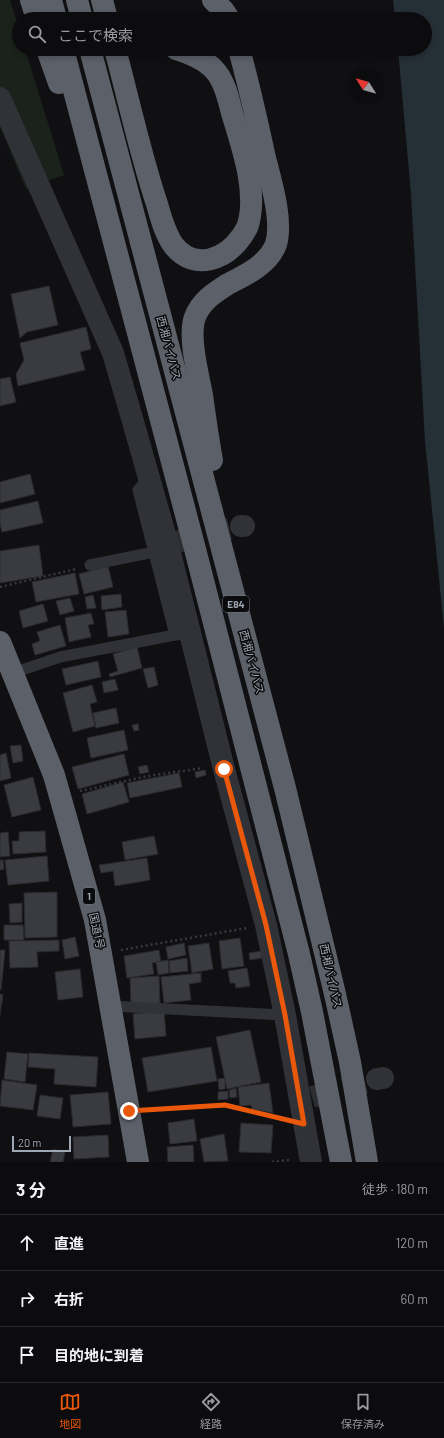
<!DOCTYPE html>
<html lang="ja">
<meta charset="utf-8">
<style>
body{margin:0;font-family:Barlow,"Noto Sans JP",sans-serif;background:#151517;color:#f1f3f6}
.compass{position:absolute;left:348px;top:68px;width:36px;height:36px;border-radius:50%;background:#0c0c0e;box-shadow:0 2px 6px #0003;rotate:307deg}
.scale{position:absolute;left:12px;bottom:10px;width:59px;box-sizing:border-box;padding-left:4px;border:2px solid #a0a7b4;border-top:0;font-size:11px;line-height:14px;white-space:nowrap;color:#a0a7b4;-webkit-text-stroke:3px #0b0b0d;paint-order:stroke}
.stop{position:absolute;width:12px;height:12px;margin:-9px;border:3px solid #ea580c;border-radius:50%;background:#fff}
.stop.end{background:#ea580c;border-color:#fff;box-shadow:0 1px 4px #0008}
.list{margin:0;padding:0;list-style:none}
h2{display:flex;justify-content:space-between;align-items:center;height:52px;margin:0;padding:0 16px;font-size:17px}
h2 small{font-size:13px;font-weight:400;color:#9a9b9e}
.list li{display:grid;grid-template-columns:26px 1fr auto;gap:12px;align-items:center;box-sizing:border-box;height:56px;padding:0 16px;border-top:1px solid #2c2c2e}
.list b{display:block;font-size:15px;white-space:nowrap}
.list em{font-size:13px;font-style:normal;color:#9a9b9e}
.icon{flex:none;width:22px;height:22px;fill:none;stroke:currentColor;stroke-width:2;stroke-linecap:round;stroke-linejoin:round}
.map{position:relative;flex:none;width:444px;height:1162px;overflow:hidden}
.search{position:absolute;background:#0c0c0e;box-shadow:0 2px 6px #0003;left:12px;right:12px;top:12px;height:44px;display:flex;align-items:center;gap:10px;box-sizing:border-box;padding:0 14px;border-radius:22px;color:#9a9b9e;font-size:15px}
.sheet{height:220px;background:#0c0c0e}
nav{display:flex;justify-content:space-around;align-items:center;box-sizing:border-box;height:56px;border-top:1px solid #2c2c2e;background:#0c0c0e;font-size:11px;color:#9a9b9e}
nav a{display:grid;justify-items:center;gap:2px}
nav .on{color:#ea580c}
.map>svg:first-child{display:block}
.green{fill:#1a221b}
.water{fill:#252f36}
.building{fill:#3a3b40;stroke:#2a2a2e}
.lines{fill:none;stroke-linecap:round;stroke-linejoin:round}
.street-tunnel{stroke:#2d2e32;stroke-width:22;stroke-dasharray:22 11;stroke-linecap:butt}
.path{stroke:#37393e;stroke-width:2.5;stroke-dasharray:2 3;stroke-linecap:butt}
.lane{stroke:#313237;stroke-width:11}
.street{stroke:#313237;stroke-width:22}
.highway{stroke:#5c6068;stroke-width:22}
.route{stroke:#ea580c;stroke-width:5}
.labels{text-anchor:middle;stroke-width:3;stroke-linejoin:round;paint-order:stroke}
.shield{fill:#0b0b0d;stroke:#737882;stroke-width:1}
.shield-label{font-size:10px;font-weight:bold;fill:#a0a7b4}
.street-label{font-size:11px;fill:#a0a7b4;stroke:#0b0b0d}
</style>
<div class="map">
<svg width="444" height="1162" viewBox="0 0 444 1162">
<rect width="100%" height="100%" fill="#101012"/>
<polygon class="green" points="0,0 10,0 19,28 19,49 25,49 64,175 26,189 0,127"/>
<polygon class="water" points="393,0 444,0 444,628 425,441 411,194 398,49 425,49 425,19 395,19"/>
<g class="building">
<polygon points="49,286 58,325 27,332 20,338 11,294"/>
<polygon points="86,327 91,349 80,352 85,370 18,386 16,374 24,360 20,343"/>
<polygon points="10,377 16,402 0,406 0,379"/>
<polygon points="30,474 35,494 0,503 0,482"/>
<polygon points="38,501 43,523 2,532 0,524 0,510"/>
<polygon points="39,545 43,576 0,583 0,551"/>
<polygon points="108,566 113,587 84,594 79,574"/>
<polygon points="75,573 79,594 36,602 32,582"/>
<polygon points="121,594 122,607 102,610 101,596"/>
<polygon points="93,595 96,608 87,609 85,597"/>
<polygon points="70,598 74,611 60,615 56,601"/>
<polygon points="43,604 48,621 23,628 19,611"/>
<polygon points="126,610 129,634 108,637 105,612"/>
<polygon points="91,613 94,624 88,625 91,637 69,642 65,618"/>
<polygon points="60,625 66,646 35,655 32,644 40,641 37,632"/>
<polygon points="137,647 142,668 110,677 109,674 118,671 113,654"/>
<polygon points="98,661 101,677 66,685 62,669"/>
<polygon points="154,667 158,685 148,688 143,669"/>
<polygon points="115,679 118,690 104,693 102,682"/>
<polygon points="92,685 97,702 90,704 95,726 73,732 63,693"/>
<polygon points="116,708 119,723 96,728 93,713"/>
<polygon points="138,724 139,730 134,731 132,725"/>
<polygon points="124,730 128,750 91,758 87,738"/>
<polygon points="21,745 23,761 13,763 10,746"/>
<polygon points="6,753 11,778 0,781 0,755"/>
<polygon points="124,754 129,775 78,789 72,767"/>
<polygon points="147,765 149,772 140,774 138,767"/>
<polygon points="205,770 206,775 196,778 195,772"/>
<polygon points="179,773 182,787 130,798 127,783"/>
<polygon points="33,777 41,810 12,817 4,785"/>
<polygon points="123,782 129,802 87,814 82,794"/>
<polygon points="45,831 46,852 13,854 12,841 19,841 19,832"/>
<polygon points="8,832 10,856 0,857 0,833"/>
<polygon points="154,836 158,854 125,860 122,842"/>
<polygon points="47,856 49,881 8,885 5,860"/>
<polygon points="147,858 150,880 115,886 113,871 101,873 99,865"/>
<polygon points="0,860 3,860 4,869 0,870"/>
<polygon points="57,892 57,937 25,938 24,893"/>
<polygon points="22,903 22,922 10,923 9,904"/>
<polygon points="4,925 23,925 24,940 4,940"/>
<polygon points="75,937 79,956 65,959 62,940"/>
<polygon points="240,938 244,966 222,969 219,941"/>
<polygon points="59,940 59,951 37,952 38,967 10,968 9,941"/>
<polygon points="184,943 186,955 168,959 166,947"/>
<polygon points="209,943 213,969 192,973 188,946"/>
<polygon points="0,950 5,950 1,990 0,990"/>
<polygon points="159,950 161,962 152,963 154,974 127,978 124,956"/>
<polygon points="261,951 262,958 250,960 249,953"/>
<polygon points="187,958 188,971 170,973 169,961"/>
<polygon points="168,960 169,973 158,975 156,962"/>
<polygon points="247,968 250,986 236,988 235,983 230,983 228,971"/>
<polygon points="80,969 83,997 58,1000 55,972"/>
<polygon points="201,973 201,982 189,984 191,1000 164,1003 161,977"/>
<polygon points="159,976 160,1003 131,1005 130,978"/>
<polygon points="0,994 3,995 0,1015"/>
<polygon points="164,1011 166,1036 135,1039 133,1014"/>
<polygon points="250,1030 261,1082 227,1089 216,1037"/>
<polygon points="211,1047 217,1081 148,1092 142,1058"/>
<polygon points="7,1052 28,1054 25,1082 4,1079"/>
<polygon points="29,1053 98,1057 96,1087 54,1084 55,1069 28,1067"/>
<polygon points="225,1078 225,1089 219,1090 218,1079"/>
<polygon points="2,1080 37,1085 33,1110 0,1106"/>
<polygon points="269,1083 273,1113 252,1109 251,1105 240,1106 238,1087"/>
<polygon points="236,1088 237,1097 230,1098 229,1090"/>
<polygon points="228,1091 228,1099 218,1100 218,1092"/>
<polygon points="108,1092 111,1124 73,1127 70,1095"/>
<polygon points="40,1095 63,1098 60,1119 37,1116"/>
<polygon points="194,1119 197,1141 170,1144 168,1123"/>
<polygon points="241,1123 273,1125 271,1153 239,1152"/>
<polygon points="224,1134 228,1161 204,1162 200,1139"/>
<polygon points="108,1135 109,1157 74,1159 73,1137"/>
<polygon points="193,1145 194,1162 168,1162 167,1147"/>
<polygon points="53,1149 65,1152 63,1162 65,1162 50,1162"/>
</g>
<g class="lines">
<g class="street-tunnel">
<polyline points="176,542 241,526"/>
<polyline points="312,1097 377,1079"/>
</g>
<g class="path">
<polyline points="0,587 76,569"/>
<polyline points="80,791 148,776 203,768"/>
<polyline points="121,950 247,928"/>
<polyline points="150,1110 225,1105 283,1119"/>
<polyline points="272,1162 289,1160"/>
</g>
<g class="lane">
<polyline points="149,478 138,490 175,635 191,634"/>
<polyline points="90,565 154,552"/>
<polyline points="13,673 60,657 175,635"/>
<polyline points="110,1006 285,1015"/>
</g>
<g class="street">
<polyline points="0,98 113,353 132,418 168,545 224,769 266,925 285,1015 311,1162"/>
<polyline points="241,526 244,526"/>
<polyline points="377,1079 383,1078"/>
</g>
<g class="highway">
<polyline points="31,0 37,19"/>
<polyline points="51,0 56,19"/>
<polyline points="77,0 82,19"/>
<polyline points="102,0 107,19"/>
<polyline points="213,0 224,11 229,19"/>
<polyline points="47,49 59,83"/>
<polyline points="63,49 195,549 299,954 312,1012 341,1162"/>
<polyline points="90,49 285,788 335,994 350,1062 367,1162"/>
<path d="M115,49c14,52 25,104 42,155 4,14 8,30 17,42 21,26 52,13 68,-10 2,-4 5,-7 6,-11 10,-34 -6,-79 -16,-112 -3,-13 -6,-26 -13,-37 -9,-15 -27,-22 -43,-27"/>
<path d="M212,460c-4,-21 -7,-43 -10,-65 -4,-21 -14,-59 -7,-78 6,-16 19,-24 33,-33 18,-9 41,-20 48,-40 7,-23 -5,-63 -11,-86 -8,-37 -16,-73 -26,-109"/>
<polyline points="0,642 54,775 95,920 138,1162"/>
</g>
</g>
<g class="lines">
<polyline class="route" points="129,1111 225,1105 304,1124 285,1015 266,925 224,769"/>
</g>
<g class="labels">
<g class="shield">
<rect x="223" y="596" width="26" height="16" rx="3"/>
<rect x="83" y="888" width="12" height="16" rx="3"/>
</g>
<g class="shield-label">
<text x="236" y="608">E84</text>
<text x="89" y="900">1</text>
</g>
<g class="street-label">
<text transform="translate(169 348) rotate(75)" y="4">西湘バイパス</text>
<text transform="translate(252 662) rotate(75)" y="4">西湘バイパス</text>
<text transform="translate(97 931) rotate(78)" y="4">国道1号</text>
<text transform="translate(331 976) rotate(77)" y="4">西湘バイパス</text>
</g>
</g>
</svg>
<svg class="compass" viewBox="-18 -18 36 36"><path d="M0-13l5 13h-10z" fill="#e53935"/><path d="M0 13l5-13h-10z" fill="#9a9b9e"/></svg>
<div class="scale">20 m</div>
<div class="stop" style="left:224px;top:769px"></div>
<div class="stop end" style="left:129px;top:1111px"></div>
<div class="search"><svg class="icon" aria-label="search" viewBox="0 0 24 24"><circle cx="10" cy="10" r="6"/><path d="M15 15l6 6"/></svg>ここで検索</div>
</div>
<section class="sheet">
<h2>3 分<small>徒歩 · 180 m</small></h2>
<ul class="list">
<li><svg class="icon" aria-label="ahead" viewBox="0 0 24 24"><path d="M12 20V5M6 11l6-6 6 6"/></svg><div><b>直進</b></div><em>120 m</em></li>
<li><svg class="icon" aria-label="right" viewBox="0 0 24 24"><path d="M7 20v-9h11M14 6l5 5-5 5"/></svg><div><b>右折</b></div><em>60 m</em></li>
<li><svg class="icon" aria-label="arrive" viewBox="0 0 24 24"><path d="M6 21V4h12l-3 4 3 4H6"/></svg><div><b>目的地に到着</b></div></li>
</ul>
</section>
<nav>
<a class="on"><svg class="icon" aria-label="map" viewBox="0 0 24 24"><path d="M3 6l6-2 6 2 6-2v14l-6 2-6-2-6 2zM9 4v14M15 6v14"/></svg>地図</a>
<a><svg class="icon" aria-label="directions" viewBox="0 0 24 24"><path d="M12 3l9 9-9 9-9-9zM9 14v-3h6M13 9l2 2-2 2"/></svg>経路</a>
<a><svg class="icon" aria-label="saved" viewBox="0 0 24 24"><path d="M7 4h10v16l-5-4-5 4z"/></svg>保存済み</a>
</nav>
